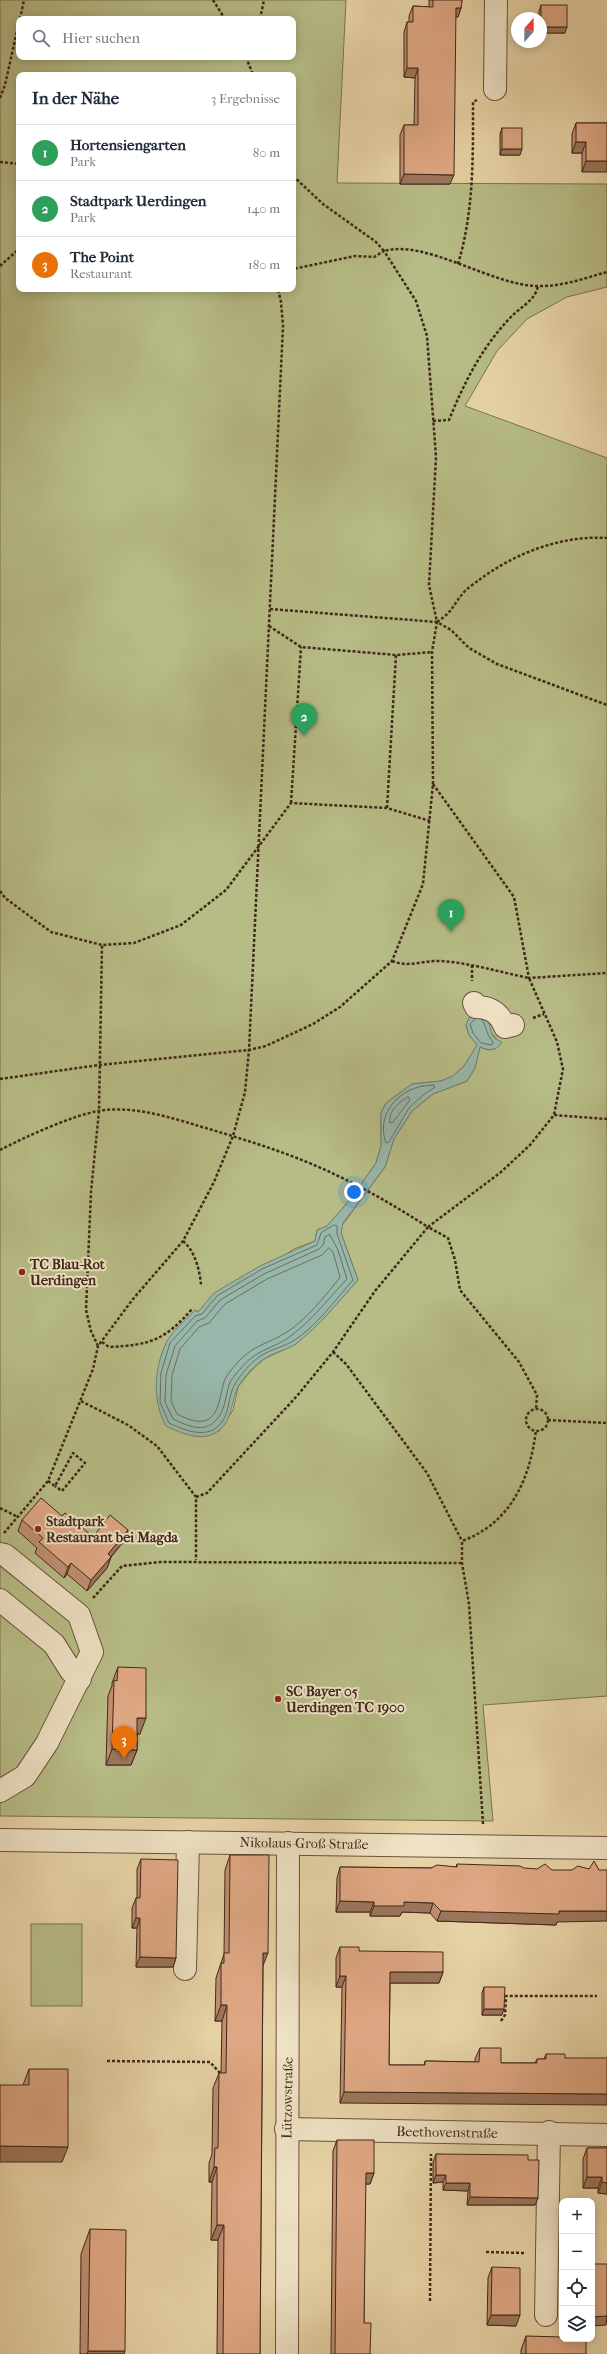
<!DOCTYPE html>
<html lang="de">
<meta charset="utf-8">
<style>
body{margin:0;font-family:"IM FELL French Canon",serif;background:#f2f2f3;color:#1f2937}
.controls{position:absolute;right:12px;bottom:12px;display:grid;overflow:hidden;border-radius:8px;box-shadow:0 2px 10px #0003}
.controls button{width:36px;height:36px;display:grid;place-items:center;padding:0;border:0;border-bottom:1px solid #e0e1e3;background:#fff;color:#1f2937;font:20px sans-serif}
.compass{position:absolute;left:511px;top:12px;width:36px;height:36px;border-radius:50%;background:#fff;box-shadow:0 2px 10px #0003;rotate:21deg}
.you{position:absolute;left:354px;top:1192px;width:14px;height:14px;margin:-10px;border:3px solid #fff;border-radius:50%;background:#1a73e8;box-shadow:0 0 0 6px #1a73e833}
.badge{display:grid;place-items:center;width:26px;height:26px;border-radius:50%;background:#8f2418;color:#fff;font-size:13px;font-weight:700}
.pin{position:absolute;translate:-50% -33px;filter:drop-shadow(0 1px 2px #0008)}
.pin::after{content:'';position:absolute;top:21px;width:14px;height:12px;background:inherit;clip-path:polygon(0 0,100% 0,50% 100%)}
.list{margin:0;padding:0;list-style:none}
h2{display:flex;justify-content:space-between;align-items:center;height:52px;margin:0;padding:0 16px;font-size:17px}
h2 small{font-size:13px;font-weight:400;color:#747a83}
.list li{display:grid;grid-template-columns:26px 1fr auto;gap:12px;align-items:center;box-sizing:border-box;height:56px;padding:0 16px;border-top:1px solid #e0e1e3}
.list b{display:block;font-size:15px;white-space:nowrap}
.list p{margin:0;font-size:13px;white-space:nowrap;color:#747a83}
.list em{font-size:13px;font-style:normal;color:#747a83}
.icon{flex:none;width:22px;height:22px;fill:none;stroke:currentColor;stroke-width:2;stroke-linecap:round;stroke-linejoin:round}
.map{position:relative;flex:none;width:607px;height:2354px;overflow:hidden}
.search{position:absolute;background:#fff;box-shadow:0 2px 10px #0003;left:16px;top:16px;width:280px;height:44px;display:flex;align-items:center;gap:10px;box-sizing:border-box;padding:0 14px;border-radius:8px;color:#747a83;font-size:15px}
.panel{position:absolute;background:#fff;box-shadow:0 2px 10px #0003;left:16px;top:72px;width:280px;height:220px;border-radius:8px}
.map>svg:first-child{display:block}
.green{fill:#b7bc86;stroke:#7c7250;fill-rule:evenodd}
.water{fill:#97b7aa;stroke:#757d70}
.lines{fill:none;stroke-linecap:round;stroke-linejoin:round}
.shore{stroke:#6c6f62;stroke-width:1}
.minor-casing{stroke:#6a523c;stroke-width:24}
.path{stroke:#412719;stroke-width:2.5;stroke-dasharray:3 2;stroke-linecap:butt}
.minor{stroke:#efe2c5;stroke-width:22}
.wall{fill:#c09072;stroke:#412719}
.shaded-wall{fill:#9c765c;stroke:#412719}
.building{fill:#dfa884;stroke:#412719}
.poi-dot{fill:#8f2418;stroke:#efe2c5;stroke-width:1.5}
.labels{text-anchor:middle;stroke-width:4;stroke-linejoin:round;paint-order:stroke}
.poi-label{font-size:14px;font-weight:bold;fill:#412719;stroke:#efe2c5;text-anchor:start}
.street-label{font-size:14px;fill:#412719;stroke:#efe2c5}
</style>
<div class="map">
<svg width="607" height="2354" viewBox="0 0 607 2354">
<rect width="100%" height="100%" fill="#e7d3a6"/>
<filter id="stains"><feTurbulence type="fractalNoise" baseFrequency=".005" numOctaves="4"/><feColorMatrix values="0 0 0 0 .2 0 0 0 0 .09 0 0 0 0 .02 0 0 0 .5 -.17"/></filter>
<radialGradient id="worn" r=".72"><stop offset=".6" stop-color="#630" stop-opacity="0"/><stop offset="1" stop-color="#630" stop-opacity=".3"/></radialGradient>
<g class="green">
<path d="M0,0h346l-9,183 270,1v103l-40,10 -40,22 -30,32 -32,55 142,52v1238l-124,9 10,116 -493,-5zM19,19h274v38h-274zM19,75h274v214h-274zM472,1016l17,8 1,7 8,10 -3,8 -7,1 -8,-3 -5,21 -8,13 -34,13 -21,17 -18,28 -9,28 -44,60v6l17,47 -35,39 -27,25 -32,15 -15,14 -11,14 -5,23 -14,21 -17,5 -7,-126 3,2 96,-63 21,-8 2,-11 10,-4 22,-25 27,-38 5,-17v-33l5,-10 26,-19 29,-3 12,-5 11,-10 13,-21 -8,-10 -3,-10z"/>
<rect x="31" y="1924" width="51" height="82"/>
</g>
<path class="water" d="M476,1014l12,6c4,10 1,18 14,22 -5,9 -13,9 -22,5l-5,21 -8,13 -34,13 -21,17 -18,28 -9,28 -42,56 -2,10 17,47c-19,21 -38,45 -61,63 -9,7 -23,9 -33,16 -10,6 -19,17 -25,26 -8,12 -5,35 -21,46 -15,12 -37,2 -52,-5 -14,-25 -12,-57 0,-83 6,-12 20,-23 29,-33l3,2 16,-19 46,-27 55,-25 2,-11 10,-4 22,-25 27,-38 5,-17v-33l5,-10 26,-19 29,-3 12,-5 11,-10 13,-21 -8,-10 -3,-10 3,-7z"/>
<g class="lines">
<g class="shore">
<path d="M475,1019l-5,5 3,9 8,10 11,2 1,-3c-7,-7 -6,-17 -12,-23"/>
<path d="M423,1086l11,-1 1,2 -12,8 -14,13 -20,34 -3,1c-10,-27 10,-52 37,-57z"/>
<path d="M408,1097l2,3 -17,22 -3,1c-2,-12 9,-21 18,-26z"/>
<path d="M334,1225l3,1v8l16,46c-17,19 -38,48 -60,61 -10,6 -21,8 -31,14 -10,6 -21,19 -27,29 -8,13 -4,33 -19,44 -14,10 -34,1 -47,-5l-9,-21 1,-29 9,-30 25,-27 7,-2 15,-18 45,-27 55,-24 4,-12z"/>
<path d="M330,1235l8,15 9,29c-18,19 -34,40 -55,56 -17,14 -33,12 -51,33 -4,5 -10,11 -12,17 -4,13 -4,29 -16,38 -12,10 -29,1 -40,-4l-8,-17 1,-27 9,-29 22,-25 8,-3 15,-18 44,-26 55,-25 4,-4 2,-8z"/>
<path d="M329,1248l4,4 7,25c-13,17 -35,44 -53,55 -19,12 -32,12 -49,30 -5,6 -12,13 -14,20 -4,12 -4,29 -15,37 -10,6 -24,-1 -32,-5l-6,-13 1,-26 8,-26 19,-22 10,-4 16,-19 42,-25 55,-24z"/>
</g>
<g class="minor-casing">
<g id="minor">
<polyline points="495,89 496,0"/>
<path d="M474,1003l2,4c15,0 24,7 29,20l8,-2"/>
<polyline points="0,1554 5,1555 79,1615 92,1652 47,1743 25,1776 0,1791"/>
<polyline points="0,1600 54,1644 71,1671 80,1679"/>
<polyline points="0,1840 607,1848"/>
<polyline points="185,1969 188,1842"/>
<polyline points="286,2129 607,2135"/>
<polyline points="546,2315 549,2132"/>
<polyline points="287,2354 288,1843"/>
</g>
</g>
<g class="path">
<polyline points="213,0 225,19"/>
<polyline points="20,19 24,0"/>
<polyline points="260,19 264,0"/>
<polyline points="246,57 253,75"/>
<polyline points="0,98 5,85 19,22"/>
<polyline points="0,162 19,164"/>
<path d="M293,176l30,28 53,38 8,9c42,-12 109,35 154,35 23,1 47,-8 69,-14"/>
<path d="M458,264c16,-53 15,-107 15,-162l4,-2"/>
<polyline points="0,266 19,249"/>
<path d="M433,421l16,-1c15,-37 33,-73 61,-102 10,-11 25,-17 28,-32"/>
<polyline points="270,609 437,622 451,630 469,648 497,664 607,705"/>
<path d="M437,622c18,-12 15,-17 28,-31 4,-4 10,-8 14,-11 36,-27 83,-45 128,-42"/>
<polyline points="269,626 301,647 396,655 432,652"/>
<polyline points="433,784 514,897 529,978 607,973"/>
<polyline points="291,803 301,647"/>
<polyline points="387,808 396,655"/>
<polyline points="0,891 5,898 51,932 102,945"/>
<path d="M392,961c17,7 32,-1 49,0 30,2 58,11 88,17l28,64 6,27 -9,46"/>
<polyline points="472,965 472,981"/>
<polyline points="533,1018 544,1014"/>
<polyline points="0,1079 99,1065 249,1050 266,1046 313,1024 340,1007 392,961 423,884 433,784 432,652 437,622 429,585 436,457 427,336 416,301 384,251 374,257 355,256 293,269"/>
<path d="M0,1150c25,-13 71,-34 98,-39 33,-6 71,6 101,15 47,14 94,28 137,49 32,15 62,33 92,52l73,-55 29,-27 24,-30 53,4"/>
<path d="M183,1241c12,10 17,30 18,44"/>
<path d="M102,1342l7,5c42,-2 56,-7 84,-39"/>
<polyline points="98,1346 91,1331 86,1310 91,1192 99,1111 102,945 134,943 181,925 226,890 291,803 387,808 430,821"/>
<polyline points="333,1352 346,1364 427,1473 462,1541"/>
<polyline points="81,1401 128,1425 157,1446 196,1497 196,1560"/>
<circle cx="537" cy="1420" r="11"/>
<polyline points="548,1420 607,1423"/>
<polyline points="48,1481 55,1486 73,1453 85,1463 62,1491 55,1486"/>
<polyline points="196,1497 207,1493 297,1396 333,1352 375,1291 428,1227 448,1238 455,1260 460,1290 519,1362 537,1395 536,1409"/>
<polyline points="0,1508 18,1517"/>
<polyline points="4,1533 48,1481 93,1369 98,1346 133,1299 183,1241 214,1182 233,1136 245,1092 249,1050 283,326 281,302 278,289"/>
<polyline points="93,1598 122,1566 160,1562 462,1563"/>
<path d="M483,1824l-14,-220 -7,-41v-22c49,-18 68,-62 74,-111"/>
<polyline points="501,2021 505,2015 506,1996 597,1996"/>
<polyline points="107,2061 210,2062 219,2072 224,2073"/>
<polyline points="486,2252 525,2253"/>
<polyline points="430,2301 431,2154"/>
</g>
<use href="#minor" class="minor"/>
</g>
<g class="wall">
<polygon points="429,0 462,0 461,8 458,17 455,17 450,184 400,184 400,135 404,125 414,125 415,78 404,77 404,32 407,22 409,22 409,16 413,6 429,7"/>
<polygon points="541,5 565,33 541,33 541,18 539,18 539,11"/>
<polygon points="576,123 607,123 582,172 582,153 572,153 572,134"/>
<polygon points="502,128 520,155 500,155 500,134"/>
<polygon points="62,1516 93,1537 128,1530 124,1541 111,1557 107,1568 87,1591 67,1574 64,1578 35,1553 37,1548 18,1531 22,1520"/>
<polygon points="118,1667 140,1734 137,1734 137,1750 131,1765 106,1765 108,1696 112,1686 112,1683"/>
<polygon points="230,1855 263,1966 260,2354 217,2354 218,2240 211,2240 212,2182 209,2182 209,2163 212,2154 213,2088 219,2073 221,2073 222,2021 215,2021 216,1978 224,1954 225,1870"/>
<polygon points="141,1859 176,1958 173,1967 136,1967 137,1928 132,1928 132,1908 136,1898 137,1898 137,1869"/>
<polygon points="457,1864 557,1922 556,1925 437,1921 430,1913 402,1912 400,1916 370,1916 370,1912 336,1912 337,1878 340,1867 431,1868 456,1867"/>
<polygon points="340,1947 443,1972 439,1983 390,1983 389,2065 424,2065 425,2061 475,2062 475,2059 480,2048 501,2063 535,2063 537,2059 544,2059 546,2054 565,2058 340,2103 342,1987 336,1987 336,1958"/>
<polygon points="484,1987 502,2015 482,2015 482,1993"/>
<polygon points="29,2069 62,2162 23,2085"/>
<polygon points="337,2140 374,2173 370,2184 365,2184 364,2323 370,2354 331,2354 333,2151"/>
<polygon points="587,2148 607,2148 607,2194 598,2193 598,2188 583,2188 583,2159"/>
<polygon points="436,2154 528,2160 538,2198 535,2205 467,2205 468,2191 443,2190 443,2182 433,2183 433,2162"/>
<polygon points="90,2229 124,2354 80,2354 81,2254"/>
<polygon points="562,2265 562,2277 559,2272"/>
<polygon points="492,2267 516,2326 487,2325 488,2278"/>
<polygon points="526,2336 586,2354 521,2354 521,2350"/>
</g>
<g class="shaded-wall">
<polygon points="456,8 461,8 458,17 452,17"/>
<polygon points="541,27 567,27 565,33 541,33"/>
<polygon points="407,68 418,68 415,78 404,77"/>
<polygon points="576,142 586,142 582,153 572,153"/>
<polygon points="502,149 522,149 520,155 500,155"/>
<polygon points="586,161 607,161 607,172 582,172"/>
<polygon points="404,174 454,175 450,184 400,184"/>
<polygon points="128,1530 124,1541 104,1565 108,1554"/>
<polygon points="111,1557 107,1568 87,1591 91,1580"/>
<polygon points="71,1563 67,1574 64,1578 68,1567"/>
<polygon points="137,1718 146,1718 140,1734 132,1734"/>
<polygon points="112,1749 137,1750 131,1765 106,1765"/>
<polygon points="340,1901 374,1902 370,1912 336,1912"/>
<polygon points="404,1902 433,1903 430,1913 402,1912 400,1916 370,1916 374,1906"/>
<polygon points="441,1911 607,1911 607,1921 557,1922 556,1925 437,1921"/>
<polygon points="136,1918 140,1918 137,1928 132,1928"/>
<polygon points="263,1953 268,1953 262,1968"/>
<polygon points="140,1957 176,1958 173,1967 136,1967"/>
<polygon points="390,1972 443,1972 439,1983 385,1983"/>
<polygon points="340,1976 346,1976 342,1987 336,1987"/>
<polygon points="221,2005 227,2005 222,2021 215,2021"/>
<polygon points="484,2009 504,2009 502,2015 482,2015"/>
<polygon points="344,2092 607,2094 607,2105 340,2103"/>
<polygon points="0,2146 68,2147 62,2162 0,2162"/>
<polygon points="214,2167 217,2167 212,2182 209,2182"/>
<polygon points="366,2173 374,2173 370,2184 362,2184"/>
<polygon points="436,2175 446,2175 443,2182 433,2183"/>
<polygon points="587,2177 602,2177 598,2188 583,2188"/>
<polygon points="602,2182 607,2183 607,2194 598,2193"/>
<polygon points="446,2183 470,2183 468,2191 443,2190"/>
<polygon points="470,2197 538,2198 535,2205 467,2205"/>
<polygon points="217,2225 224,2225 218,2240 211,2240"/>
<polygon points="491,2315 520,2315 516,2326 487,2325"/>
<polygon points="607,2316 606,2325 592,2326 592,2317"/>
<polygon points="88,2351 125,2351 124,2354 87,2354"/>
</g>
<g class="building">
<polygon points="433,0 462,0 461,8 456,8 454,175 404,174 404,125 418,125 418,68 407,68 407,22 413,22 413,6 433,7"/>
<rect x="541" y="5" width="26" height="22"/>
<polygon points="576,123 607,123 607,161 586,161 586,142 576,142"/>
<rect x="502" y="128" width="20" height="21"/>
<polygon points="41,1498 62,1516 65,1513 93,1537 110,1515 128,1530 108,1554 111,1557 91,1580 71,1563 68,1567 39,1542 43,1538 22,1520"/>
<polygon points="118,1667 146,1668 146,1718 137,1718 137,1750 112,1749 114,1680 117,1681"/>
<polygon points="230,1855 269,1855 268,1953 263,1953 260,2354 223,2354 224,2225 217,2225 217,2167 214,2167 215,2148 218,2148 219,2073 226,2073 227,2005 221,2005 221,1963 224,1963 224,1953 229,1953"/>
<polygon points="141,1859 178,1860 176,1958 140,1957 140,1918 136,1918 136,1898 140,1898"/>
<polygon points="594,1861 599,1870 607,1870 607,1911 559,1911 559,1914 441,1911 433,1903 404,1902 404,1906 374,1906 374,1902 340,1901 340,1867 431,1868 437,1865 457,1867 457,1864 520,1866 524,1868 537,1869 545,1864 552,1870 572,1870 578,1866 589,1869"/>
<polygon points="340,1947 359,1947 359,1951 443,1952 443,1972 390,1972 389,2065 425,2065 425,2061 479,2062 480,2048 501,2048 501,2063 537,2063 537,2059 546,2059 546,2054 565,2054 565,2058 607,2058 607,2094 344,2092 346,1976 340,1976"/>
<polygon points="484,1987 505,1987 504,2009 484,2009"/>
<polygon points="29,2069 68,2069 68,2147 0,2146 0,2085 29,2085"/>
<polygon points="337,2140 374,2140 374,2173 366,2173 364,2323 371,2323 370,2354 335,2354"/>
<polygon points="587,2148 607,2148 607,2183 602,2182 602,2177 587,2177"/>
<polygon points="436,2154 528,2155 528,2160 539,2160 538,2198 470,2197 470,2183 446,2183 446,2175 436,2175"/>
<polygon points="90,2229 126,2230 125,2351 88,2351"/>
<polygon points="592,2264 607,2264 607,2316 592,2317"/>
<polygon points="492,2267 520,2268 520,2315 491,2315"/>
<polygon points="526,2336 562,2337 562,2339 586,2339 586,2354 526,2354"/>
</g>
<g class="poi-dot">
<circle cx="22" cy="1272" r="4"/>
<circle cx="38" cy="1529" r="4"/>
<circle cx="278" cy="1699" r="4"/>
</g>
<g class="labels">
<g class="poi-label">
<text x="30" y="1269">TC Blau-Rot<tspan x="30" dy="16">Uerdingen</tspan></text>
<text x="46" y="1526">Stadtpark<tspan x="46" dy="16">Restaurant bei Magda</tspan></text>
<text x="286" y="1696">SC Bayer 05<tspan x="286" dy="16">Uerdingen TC 1900</tspan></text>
</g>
<g class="street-label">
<text transform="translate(304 1843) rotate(1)" y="5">Nikolaus-Groß-Straße</text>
<text transform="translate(287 2098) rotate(-89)" y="5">Lützowstraße</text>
<text transform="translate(447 2132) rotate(1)" y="5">Beethovenstraße</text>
</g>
</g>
<rect width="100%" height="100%" filter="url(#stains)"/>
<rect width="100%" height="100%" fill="url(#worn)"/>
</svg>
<div class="controls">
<button>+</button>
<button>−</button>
<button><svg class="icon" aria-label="locate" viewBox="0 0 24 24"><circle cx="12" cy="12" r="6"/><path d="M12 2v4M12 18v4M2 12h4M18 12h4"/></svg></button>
<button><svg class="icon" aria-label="layers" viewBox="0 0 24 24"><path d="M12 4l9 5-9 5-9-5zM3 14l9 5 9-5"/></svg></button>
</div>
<svg class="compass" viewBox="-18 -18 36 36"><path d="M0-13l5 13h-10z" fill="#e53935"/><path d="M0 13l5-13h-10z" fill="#747a83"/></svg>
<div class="you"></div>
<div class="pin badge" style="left:451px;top:932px;background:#2e9e5b">1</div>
<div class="pin badge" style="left:304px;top:736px;background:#2e9e5b">2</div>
<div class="pin badge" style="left:124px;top:1759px;background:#e8710a">3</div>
<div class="search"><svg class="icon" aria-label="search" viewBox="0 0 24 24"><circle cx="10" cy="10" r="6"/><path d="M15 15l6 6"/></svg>Hier suchen</div>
<section class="panel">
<h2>In der Nähe<small>3 Ergebnisse</small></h2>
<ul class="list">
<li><span class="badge" style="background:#2e9e5b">1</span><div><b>Hortensiengarten</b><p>Park</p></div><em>80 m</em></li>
<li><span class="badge" style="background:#2e9e5b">2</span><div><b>Stadtpark Uerdingen</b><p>Park</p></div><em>140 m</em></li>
<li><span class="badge" style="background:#e8710a">3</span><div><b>The Point</b><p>Restaurant</p></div><em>180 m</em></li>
</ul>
</section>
</div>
